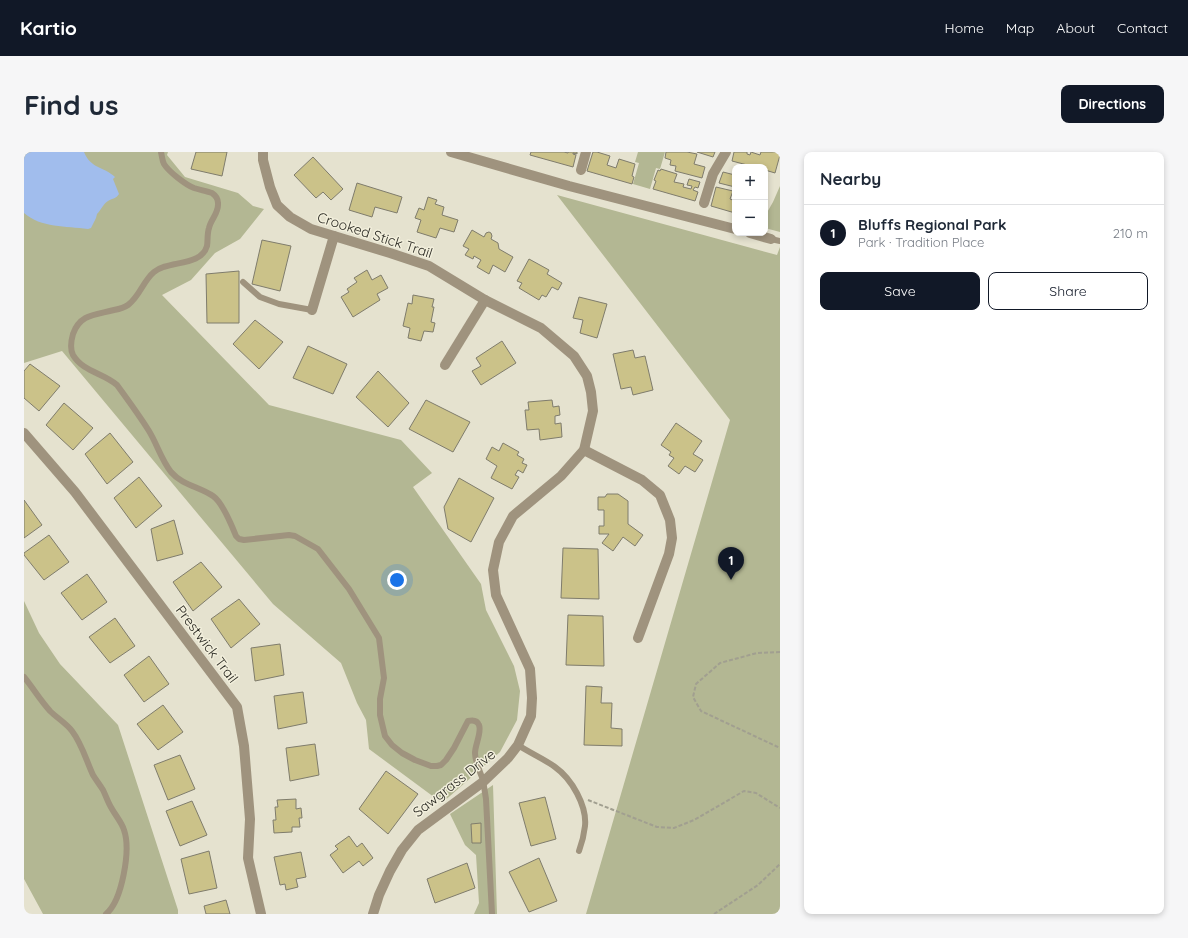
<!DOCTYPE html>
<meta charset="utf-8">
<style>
body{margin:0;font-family:Quicksand,sans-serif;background:#f6f6f7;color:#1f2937}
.controls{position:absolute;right:12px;top:12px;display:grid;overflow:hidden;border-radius:8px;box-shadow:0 2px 6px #0003}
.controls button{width:36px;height:36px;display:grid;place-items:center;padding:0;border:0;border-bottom:1px solid #e0e1e3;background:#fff;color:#1f2937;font:20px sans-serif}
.you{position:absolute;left:373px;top:428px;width:14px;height:14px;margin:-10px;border:3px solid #fff;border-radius:50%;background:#1a73e8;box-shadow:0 0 0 6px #1a73e833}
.badge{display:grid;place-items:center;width:26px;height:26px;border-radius:50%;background:#111827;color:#fff;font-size:13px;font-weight:700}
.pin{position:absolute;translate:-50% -33px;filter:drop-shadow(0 1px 2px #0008)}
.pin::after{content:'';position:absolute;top:21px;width:14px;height:12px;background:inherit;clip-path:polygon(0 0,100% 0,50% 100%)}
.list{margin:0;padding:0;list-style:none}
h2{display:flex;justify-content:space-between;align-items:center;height:52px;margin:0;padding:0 16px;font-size:17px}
h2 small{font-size:13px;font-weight:400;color:#747a83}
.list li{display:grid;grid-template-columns:26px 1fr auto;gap:12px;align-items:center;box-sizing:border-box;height:56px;padding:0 16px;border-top:1px solid #e0e1e3}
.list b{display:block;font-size:15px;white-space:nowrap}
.list p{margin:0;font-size:13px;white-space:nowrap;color:#747a83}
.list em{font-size:13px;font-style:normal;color:#747a83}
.actions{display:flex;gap:8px;padding:12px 16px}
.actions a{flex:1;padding:9px 0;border:1px solid #111827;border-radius:8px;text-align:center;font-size:14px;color:#111827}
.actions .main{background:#111827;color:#fff}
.map{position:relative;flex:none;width:756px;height:762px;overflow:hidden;border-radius:8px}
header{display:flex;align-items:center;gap:24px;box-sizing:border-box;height:56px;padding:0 20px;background:#111827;color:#fff}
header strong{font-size:19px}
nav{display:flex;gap:22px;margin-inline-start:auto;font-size:14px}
.intro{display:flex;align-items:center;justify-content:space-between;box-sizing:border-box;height:96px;padding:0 24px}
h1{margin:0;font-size:28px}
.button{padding:10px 18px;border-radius:8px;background:#111827;color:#fff;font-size:14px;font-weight:700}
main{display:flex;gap:24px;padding:0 24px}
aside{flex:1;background:#fff;border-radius:8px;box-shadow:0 2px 6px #0003}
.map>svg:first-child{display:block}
.green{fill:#b3b793}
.water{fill:#a1bded}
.building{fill:#cbc289;stroke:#7f7c6c}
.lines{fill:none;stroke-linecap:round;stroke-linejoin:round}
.path{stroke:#a19f90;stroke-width:2;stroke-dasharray:4 2;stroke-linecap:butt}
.service{stroke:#9f937e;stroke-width:6}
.minor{stroke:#9f937e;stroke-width:10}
.labels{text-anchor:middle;stroke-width:3;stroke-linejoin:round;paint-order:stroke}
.street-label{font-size:14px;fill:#2b2a23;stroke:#f2efdc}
</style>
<header>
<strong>Kartio</strong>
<nav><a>Home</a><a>Map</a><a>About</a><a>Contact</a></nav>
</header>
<div class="intro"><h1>Find us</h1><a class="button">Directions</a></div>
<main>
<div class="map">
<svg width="756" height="762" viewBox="0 0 756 762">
<rect width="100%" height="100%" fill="#e5e2cf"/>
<g class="green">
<polygon points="0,0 144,0 143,3 161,25 214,41 229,54 240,57 216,87 191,101 167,128 138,143 245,253 377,288 408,321 389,335 457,432 462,458 490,514 496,539 493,568 476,600 418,651 345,597 342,568 333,551 317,511 249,452 38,199 0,211"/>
<polygon points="614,0 641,0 636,17 632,16 626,37 609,32 615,11 611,10"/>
<polygon points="756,34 756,80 741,76 741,64 749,50"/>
<polygon points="533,43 753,103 756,95 756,762 562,762 706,268"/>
<polygon points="0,449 15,481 36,512 94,573 154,758 154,762 19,762 0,727"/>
<polygon points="469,633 473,762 450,762 455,751 452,703 441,693 426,662"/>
</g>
<path class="water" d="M0,0h60c7,17 19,14 31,25l-2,2 6,15c-3,5 -6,4 -11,7 -5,3 -7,9 -11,13l-1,4 -5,10 -3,1c-22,-3 -47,-1 -64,-16z"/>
<g class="building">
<polygon points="172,0 203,0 198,24 167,17"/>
<polygon points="507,0 540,0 544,1 544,0 553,0 553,2 549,1 549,2 552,3 549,15 506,3"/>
<polygon points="569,0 573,0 586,4 583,13 592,16 595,7 611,12 608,24 610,25 608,32 563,19"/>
<polygon points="642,0 663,0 673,2 670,12 681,15 678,26 651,19 652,14 646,13 647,8 641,6"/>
<polygon points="673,0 691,0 689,5"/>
<polygon points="710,0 723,0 723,2 726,3 727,0 736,3 737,0 756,0 756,3 751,21 741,18 741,15 731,15 708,9"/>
<polygon points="289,5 319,37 307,48 299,40 292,46 270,23"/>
<polygon points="637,17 653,22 650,30 660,32 659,35 667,37 668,34 663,33 665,27 676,30 674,36 671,35 669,38 674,40 671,49 629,37 632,29 630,28 634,18 636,19"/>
<polygon points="699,20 711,23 711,35 695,31"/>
<polygon points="333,31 378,45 373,61 351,55 348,65 325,58"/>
<polygon points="692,35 709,39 706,47 711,49 711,61 687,54"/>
<polygon points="404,45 413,48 411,52 420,55 418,63 434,68 430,80 416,76 412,86 393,80 397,68 391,66 395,56 400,58"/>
<polygon points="448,78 460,85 462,81 465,80 467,81 468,84 467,87 474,91 475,97 489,105 481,120 469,113 465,122 453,115 457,108 450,104 449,107 441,103 445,97 439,94"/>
<polygon points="238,88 267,94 256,139 228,132"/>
<polygon points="505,107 525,118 523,122 538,131 534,138 528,135 522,145 518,143 515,148 495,136 498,131 493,129"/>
<polygon points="343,118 348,128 357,123 364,136 353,142 356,148 329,165 317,145 325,140 323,137 333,130 330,126"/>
<polygon points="215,119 215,171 183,171 182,122"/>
<polygon points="389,143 410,147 408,155 410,155 407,170 411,171 409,180 400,179 397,189 384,186 386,176 379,174 384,151 388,152"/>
<polygon points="555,145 583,152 573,186 556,181 559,168 549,166"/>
<polygon points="231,168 259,190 235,217 209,192"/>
<polygon points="478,189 492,211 457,233 448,219 457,214 452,206"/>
<polygon points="284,194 323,212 309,242 269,226"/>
<polygon points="609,198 611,206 621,204 629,238 609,243 607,235 597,237 589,202"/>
<polygon points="6,212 36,234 15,259 0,246 0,219"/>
<polygon points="354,219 385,251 364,275 332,245"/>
<polygon points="402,248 446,270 429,300 385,277"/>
<polygon points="528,248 529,255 535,254 536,263 531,264 531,272 537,271 538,285 516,288 515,277 503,278 501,258 505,258 504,250"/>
<polygon points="40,251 69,276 49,298 22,273"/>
<polygon points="652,271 678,289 669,302 679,308 671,320 661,314 655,322 644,314 650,306 645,303 647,300 637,293"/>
<polygon points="86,281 109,310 83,332 61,302"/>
<polygon points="479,291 495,300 493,303 500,307 498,311 503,313 499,321 494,318 491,323 495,325 488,337 467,326 473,314 462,307 468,295 475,299"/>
<polygon points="115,325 138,354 112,376 90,346"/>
<polygon points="435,326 470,346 447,390 424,377 420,355"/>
<polygon points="583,342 594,342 604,349 604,372 619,383 611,394 599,385 589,399 578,391 585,382 575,382 575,374 580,374 580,358 574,358 574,345 581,345"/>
<polygon points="0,348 18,373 0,386"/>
<polygon points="150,368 159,402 133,409 127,377"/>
<polygon points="25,383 45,410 20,428 0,403 0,401"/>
<polygon points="539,396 574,397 575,447 537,446"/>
<polygon points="177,410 198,435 169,459 149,430"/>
<polygon points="63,422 83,450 58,468 37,441"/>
<polygon points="215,447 236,472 207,496 187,467"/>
<polygon points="544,463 579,464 580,514 542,513"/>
<polygon points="91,466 111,494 86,511 65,485"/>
<polygon points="256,492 260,523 231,529 227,496"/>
<polygon points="125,504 145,532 120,550 100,523"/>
<polygon points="562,534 578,535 577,551 588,551 587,576 598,577 598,594 560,593"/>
<polygon points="279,540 283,571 254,577 250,544"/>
<polygon points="139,553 159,580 134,598 113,572"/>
<polygon points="291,592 295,623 266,629 262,596"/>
<polygon points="156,603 171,637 144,648 130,613"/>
<polygon points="362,619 394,642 364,682 335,657"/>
<polygon points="521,645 532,687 507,694 495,651"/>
<polygon points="272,647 272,657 277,656 278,666 275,666 276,675 268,675 268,680 250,681 249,668 252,668 251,655 254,655 253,648"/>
<polygon points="168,649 183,683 156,694 142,659"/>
<polygon points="457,671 457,691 448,691 447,672"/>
<polygon points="325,684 333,695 338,691 349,706 339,714 335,709 319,721 306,703 314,697 311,694"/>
<polygon points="185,699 193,736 165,742 157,707"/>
<polygon points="277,700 282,725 272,727 274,735 262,738 261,732 256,733 250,705"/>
<polygon points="515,706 533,749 505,760 485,720"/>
<polygon points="443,711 451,736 411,751 403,727"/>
<polygon points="202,748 206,762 182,762 180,754"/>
</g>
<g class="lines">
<g class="path">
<polyline points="756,500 733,501 696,511 672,532 669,545 677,559 756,596"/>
<polyline points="564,648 633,675 650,676 670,668 720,639 732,641 756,656"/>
<polyline points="690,762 734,733 756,712"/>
</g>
<g class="service">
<path d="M137,0c1,4 1,8 3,12 5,8 22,21 30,24 6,2 13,3 18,5 3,2 6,6 6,10 1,10 -7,16 -9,25 -2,6 -1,12 -2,18 -6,21 -39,14 -53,26 -11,9 -14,24 -26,33 -4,3 -9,4 -14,5 -19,5 -34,4 -41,24 -2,7 -3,15 0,21 10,17 31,18 44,30 11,15 22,30 32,46 8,13 12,28 22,41 11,13 29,15 42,24 9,6 19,30 23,40l3,3 5,1 45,-5 6,1 23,13 31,40 30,49 5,40 -4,21v16l5,21 7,9 10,8 13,7 16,6h6l4,-1 5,-5 8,-12 14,-27c4,-1 9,-1 11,4 3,7 -4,20 -4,28 0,9 5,18 8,27 1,6 2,13 3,19l6,115"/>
<polyline points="747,87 756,89"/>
<polyline points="219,130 236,145 255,152 288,158"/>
<path d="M0,525c9,11 16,23 26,34 7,7 16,12 22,20 10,13 14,29 21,44 3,5 7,10 10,15 3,6 5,13 9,19 4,7 10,14 12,21 7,20 -2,71 -18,84"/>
<path d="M494,593c12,8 26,14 37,22 17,12 32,39 30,59 -1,9 -3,17 -6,25"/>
</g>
<g class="minor">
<polyline points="239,0 239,8 246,35 253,53 266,65 287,77 366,101 405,114 461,148 517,176 550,204 563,224 567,240 569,259 560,298 537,324 489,364 475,390 469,418 472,443 506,517 508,546 507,564 494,593 484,606 459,630 394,678 378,698 366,719 355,743 349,762"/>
<polyline points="427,0 545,34 711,77"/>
<polyline points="557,18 562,0"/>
<polyline points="680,51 689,22 702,0"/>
<polyline points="726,81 747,87"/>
<polyline points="288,158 310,84"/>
<polyline points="421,213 461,148"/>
<polyline points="0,281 51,340 213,555 220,594 226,667 224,706 237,762"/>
<polyline points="560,298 618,328 636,343 646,368 648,386 645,402 614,486"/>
</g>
</g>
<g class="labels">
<g class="street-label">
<text transform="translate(351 83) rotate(18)" y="5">Crooked Stick Trail</text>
<text transform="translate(183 492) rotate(53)" y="5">Prestwick Trail</text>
<text transform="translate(430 631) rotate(-38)" y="5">Sawgrass Drive</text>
</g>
</g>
</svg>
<div class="controls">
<button>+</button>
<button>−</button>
</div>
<div class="you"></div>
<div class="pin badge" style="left:707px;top:428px">1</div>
</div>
<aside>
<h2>Nearby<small></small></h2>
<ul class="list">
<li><span class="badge">1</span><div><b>Bluffs Regional Park</b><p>Park · Tradition Place</p></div><em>210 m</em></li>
</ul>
<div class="actions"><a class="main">Save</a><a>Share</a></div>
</aside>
</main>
